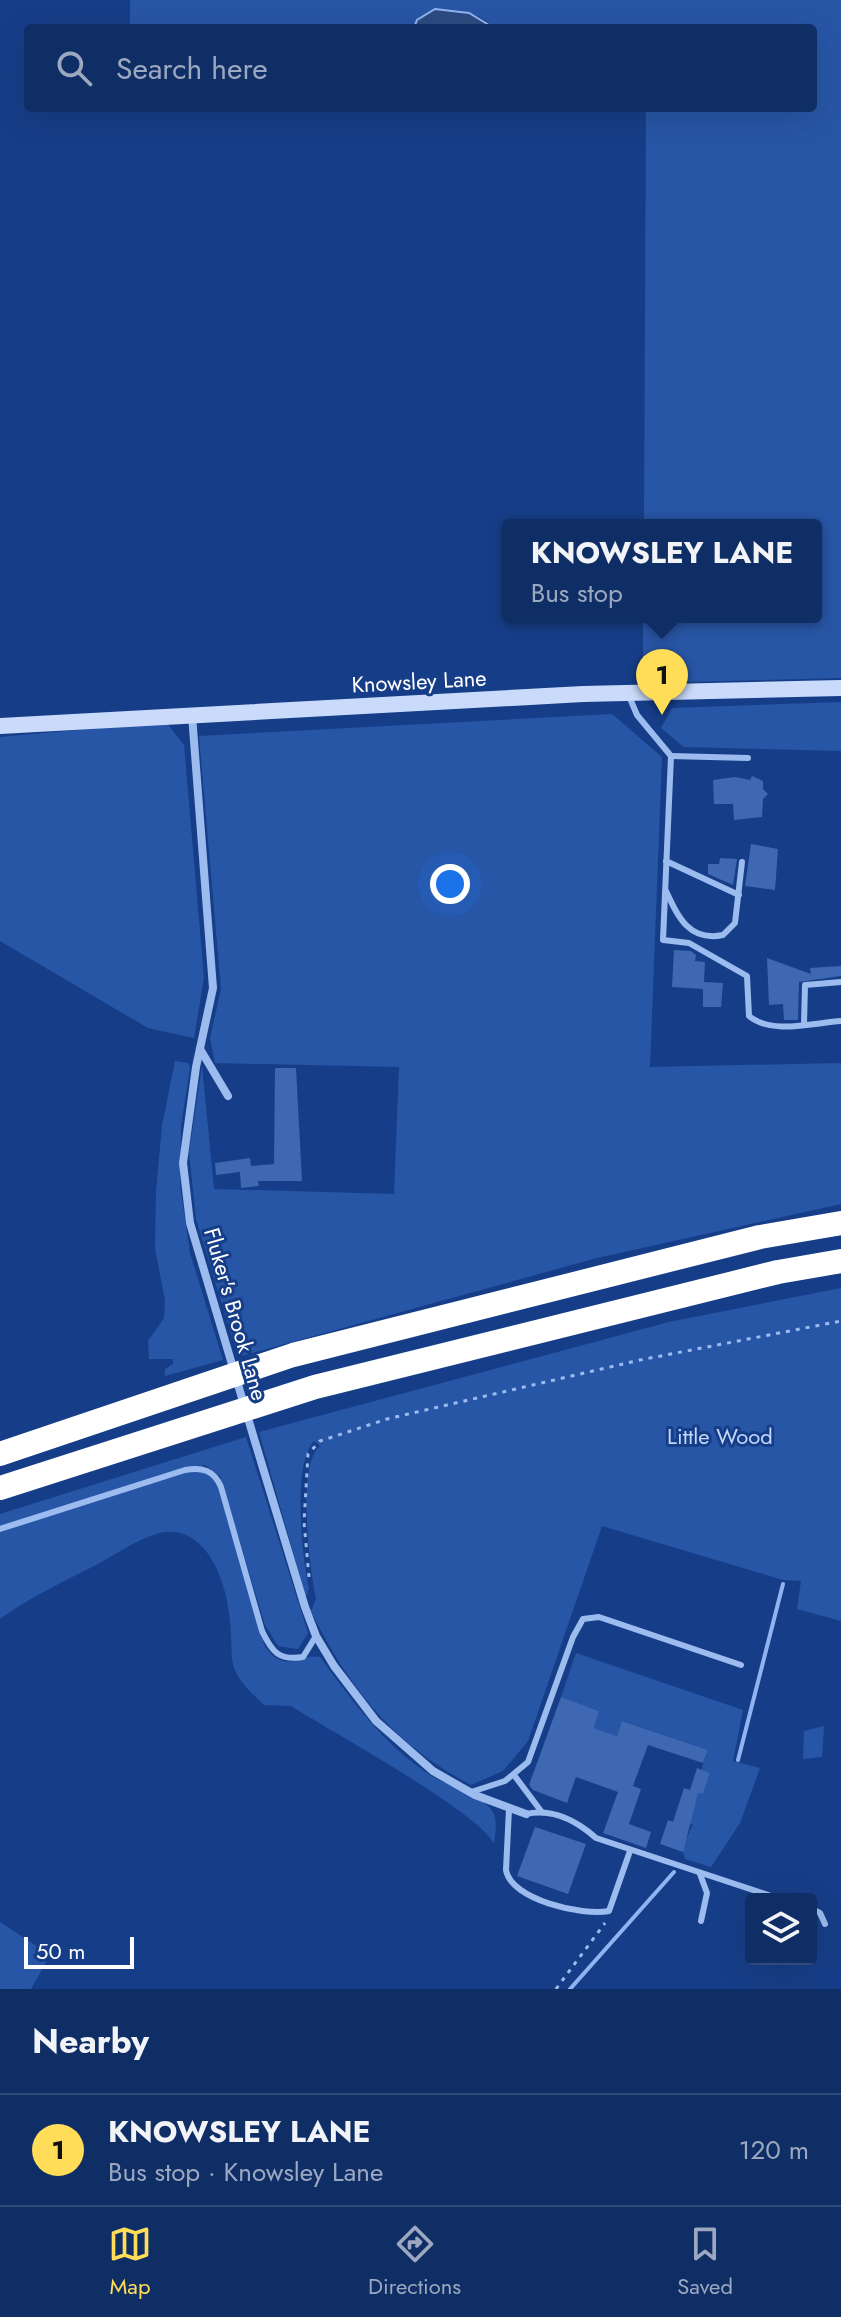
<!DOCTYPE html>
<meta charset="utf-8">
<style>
body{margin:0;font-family:Jost,sans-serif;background:#1e3a6f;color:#f1f3f6}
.controls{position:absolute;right:24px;bottom:24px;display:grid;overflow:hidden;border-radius:8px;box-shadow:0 8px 32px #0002}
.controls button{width:72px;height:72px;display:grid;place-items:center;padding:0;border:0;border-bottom:2px solid #304a7a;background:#102e66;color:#f1f3f6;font:40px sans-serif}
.scale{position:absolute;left:24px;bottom:20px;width:110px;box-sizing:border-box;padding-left:8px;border:4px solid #fff;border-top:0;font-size:22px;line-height:28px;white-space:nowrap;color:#fff;-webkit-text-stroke:6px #163e88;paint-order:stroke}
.you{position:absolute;left:450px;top:884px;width:28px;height:28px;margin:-20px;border:6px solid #fff;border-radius:50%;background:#1a73e8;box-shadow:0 0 0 12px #1a73e833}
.badge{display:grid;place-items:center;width:52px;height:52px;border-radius:50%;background:#ffdd59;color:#111;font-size:26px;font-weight:700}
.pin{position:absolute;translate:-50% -66px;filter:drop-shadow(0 2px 4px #0008)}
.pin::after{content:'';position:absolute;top:42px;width:28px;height:24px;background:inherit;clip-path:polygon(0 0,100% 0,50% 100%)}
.popup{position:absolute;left:502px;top:519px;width:320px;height:104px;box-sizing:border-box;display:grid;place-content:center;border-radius:8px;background:#102e66;filter:drop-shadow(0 2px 6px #0005);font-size:26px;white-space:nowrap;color:#9ca8bf}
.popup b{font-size:30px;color:#f1f3f6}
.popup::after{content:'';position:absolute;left:50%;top:100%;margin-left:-16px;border:16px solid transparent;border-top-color:#102e66}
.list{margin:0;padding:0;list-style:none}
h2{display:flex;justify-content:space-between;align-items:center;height:104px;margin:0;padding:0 32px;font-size:34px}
h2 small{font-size:26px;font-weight:400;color:#9ca8bf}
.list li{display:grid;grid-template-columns:52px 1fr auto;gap:24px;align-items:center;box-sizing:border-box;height:112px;padding:0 32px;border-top:2px solid #304a7a}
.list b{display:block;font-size:30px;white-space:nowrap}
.list p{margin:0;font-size:26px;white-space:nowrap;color:#9ca8bf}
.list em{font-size:26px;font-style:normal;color:#9ca8bf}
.icon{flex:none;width:44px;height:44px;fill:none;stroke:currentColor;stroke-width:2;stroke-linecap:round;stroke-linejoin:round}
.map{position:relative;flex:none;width:841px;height:1989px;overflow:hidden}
.search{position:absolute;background:#102e66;box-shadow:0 8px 32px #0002;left:24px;right:24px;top:24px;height:88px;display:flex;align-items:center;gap:20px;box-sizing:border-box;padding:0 28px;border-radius:8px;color:#9ca8bf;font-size:30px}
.sheet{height:216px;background:#102e66}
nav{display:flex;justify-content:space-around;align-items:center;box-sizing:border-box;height:112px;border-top:2px solid #304a7a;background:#102e66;font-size:22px;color:#9ca8bf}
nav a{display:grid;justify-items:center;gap:4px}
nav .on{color:#ffdd59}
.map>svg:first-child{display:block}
.green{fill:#2856a6}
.water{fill:#2d4b82;stroke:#8fb4f1;stroke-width:2}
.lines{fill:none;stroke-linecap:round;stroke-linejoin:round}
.stream{stroke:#8fb4f1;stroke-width:4}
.building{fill:#3e68b1}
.path{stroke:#9cbbee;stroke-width:3;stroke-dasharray:4 6;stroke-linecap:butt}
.lane{stroke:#9cbbee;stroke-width:6}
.street{stroke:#9cbbee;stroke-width:8}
.secondary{stroke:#cadafa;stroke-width:16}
.highway{stroke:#fff;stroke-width:24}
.labels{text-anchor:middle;stroke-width:6;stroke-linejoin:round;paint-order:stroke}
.street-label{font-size:22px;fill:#fff;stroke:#163e88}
.park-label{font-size:22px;fill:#c2d7fa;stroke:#163e88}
</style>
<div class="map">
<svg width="841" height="1989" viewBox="0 0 841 1989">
<rect width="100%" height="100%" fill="#163e88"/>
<g class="green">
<path d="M130,0h711v678l-198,5v-66h173v-92h-172l2,-417h167v-80h-319c-14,-16 -39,-19 -59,-19l-21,19h-284z"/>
<polygon points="841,702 841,751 684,747 661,728 672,708"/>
<polygon points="612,714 662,757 650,1067 841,1063 841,1204 597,1258 238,1357 196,1219 189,1152 202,1066 214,1189 394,1194 399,1067 215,1063 210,1038 221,989 199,736"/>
<polygon points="166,722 184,745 204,978 194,1038 148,1028 0,941 0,737"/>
<polygon points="175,1061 188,1063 190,1068 181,1126 180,1185 190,1253 223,1360 165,1376 165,1369 173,1364 173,1359 149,1359 148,1341 164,1318 165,1300 155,1249 156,1191 162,1126"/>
<path d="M841,1288v333l-44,-12 4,-28 -18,-1 -181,-54 -74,215 -25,30 -32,14c-79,-42 -122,-97 -160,-174l5,-12c-6,-30 -20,-134 4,-153l-6,-5c-22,22 -12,117 -5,147l-3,10 -47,-166 410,-110z"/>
<path d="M246,1437l62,196 -10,16 -20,-3 -13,-21 -45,-149 -15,-11 -18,5 21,3 9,9 48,165c22,28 31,6 55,10 32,44 64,88 110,118 18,11 47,18 60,33 9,10 5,25 4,36 -12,-30 -167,-115 -203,-138l-27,-1c-43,-40 -28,-41 -35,-92 -4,-36 -26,-93 -73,-79 -20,6 -41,21 -60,31 -33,17 -66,32 -96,54v-105z"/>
<polygon points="576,1653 743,1710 733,1761 760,1768 740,1823 711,1867 685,1859 682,1847 693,1825 688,1823 698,1793 703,1794 710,1773 701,1770 708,1750 623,1721 617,1736 594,1728 599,1711 561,1697"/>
<polygon points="824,1726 822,1757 803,1759 804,1731"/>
<polygon points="0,1922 50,1955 31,1989 0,1989"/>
</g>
<polygon class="water" points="435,9 469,13 494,28 414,28 417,20"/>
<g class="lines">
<g class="stream">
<polyline points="738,1760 783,1584"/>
<polyline points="570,1989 674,1872"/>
</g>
</g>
<g class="building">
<polygon points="752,776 763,781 763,789 768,794 763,799 762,817 734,820 733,804 714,804 713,780 735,777 750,780"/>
<polygon points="751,844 778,849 775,890 745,886"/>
<polygon points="720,858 737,859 733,885 708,874 708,864 719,864"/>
<polygon points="674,950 691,951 696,955 695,961 705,962 704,982 723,983 721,1007 703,1007 703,989 672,987"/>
<polygon points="767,958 811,974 810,968 841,966 841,976 799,982 798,1020 784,1020 783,1004 769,1005"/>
<polygon points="275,1068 296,1068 302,1181 258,1181 259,1186 241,1188 240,1172 216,1175 215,1163 250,1158 251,1166 274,1164"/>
<polygon points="561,1697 599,1711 594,1728 617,1736 622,1721 708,1750 703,1763 648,1745 633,1786 641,1789 629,1824 651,1832 646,1848 603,1833 618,1792 576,1777 567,1803 533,1790 529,1785"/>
<polygon points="697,1768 710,1773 703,1794 698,1793 683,1852 660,1844 668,1820 673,1822 684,1788 690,1790"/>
<polygon points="535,1827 586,1844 568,1894 517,1876"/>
</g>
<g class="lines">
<g class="path">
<polyline points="309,1577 304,1522 308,1454 320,1441 387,1419 640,1360 841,1321"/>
<polyline points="556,1989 605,1923"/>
</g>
<g class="lane">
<path d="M629,696l8,19 34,41 -8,184 26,3 58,33 2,40c23,19 63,7 92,5"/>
<polyline points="671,756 748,758"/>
<polyline points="666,861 739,895"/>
<path d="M666,891c12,26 23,51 57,44l12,-12 7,-61"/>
<polyline points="804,1024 805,985 841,982"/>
<path d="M0,1529l185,-59c17,-3 29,0 36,17l41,144c10,21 17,30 41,26l13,-21"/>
<polyline points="514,1775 541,1811"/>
<polyline points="471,1792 505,1781 528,1762 573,1637 583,1619 599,1617 741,1665"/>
<path d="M509,1809l-3,61c5,30 76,46 103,41l21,-60"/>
<path d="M526,1814c26,-6 51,7 70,24l184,61"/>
<polyline points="700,1874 707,1893 701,1921"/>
<polyline points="811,1908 820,1913 825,1924"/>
</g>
<g class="street">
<polyline points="192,715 213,988 196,1067 183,1163 190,1223 256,1445 305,1607 316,1636 334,1666 376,1721 433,1771 475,1795 526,1814"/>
<polyline points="200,1049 228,1096"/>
</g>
<polyline class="secondary" points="0,726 583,694 841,688"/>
<g class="highway">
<polyline points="0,1454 293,1355 760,1237 841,1223"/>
<polyline points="0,1488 315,1387 778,1272 841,1261"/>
</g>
</g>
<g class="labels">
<g class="street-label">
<text transform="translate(419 681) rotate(-3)" y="8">Knowsley Lane</text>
<text transform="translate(236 1314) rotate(74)" y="8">Fluker's Brook Lane</text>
</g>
<g class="park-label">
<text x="720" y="1444">Little Wood</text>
</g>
</g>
</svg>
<div class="controls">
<button><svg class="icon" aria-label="layers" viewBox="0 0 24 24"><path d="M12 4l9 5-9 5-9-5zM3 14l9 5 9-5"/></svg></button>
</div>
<div class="scale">50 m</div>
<div class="you"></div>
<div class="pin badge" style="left:662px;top:715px">1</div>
<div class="popup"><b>KNOWSLEY LANE</b>Bus stop</div>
<div class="search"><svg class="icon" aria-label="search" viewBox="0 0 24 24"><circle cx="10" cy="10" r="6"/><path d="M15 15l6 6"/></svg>Search here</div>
</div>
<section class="sheet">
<h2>Nearby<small></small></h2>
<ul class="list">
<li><span class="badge">1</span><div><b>KNOWSLEY LANE</b><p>Bus stop · Knowsley Lane</p></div><em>120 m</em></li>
</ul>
</section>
<nav>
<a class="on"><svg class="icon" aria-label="map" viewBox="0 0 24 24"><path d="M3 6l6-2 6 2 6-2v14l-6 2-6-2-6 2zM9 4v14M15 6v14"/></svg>Map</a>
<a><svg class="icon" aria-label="directions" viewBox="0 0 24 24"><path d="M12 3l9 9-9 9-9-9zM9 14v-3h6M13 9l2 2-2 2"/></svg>Directions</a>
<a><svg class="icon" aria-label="saved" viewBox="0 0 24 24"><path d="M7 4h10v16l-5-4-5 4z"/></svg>Saved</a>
</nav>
